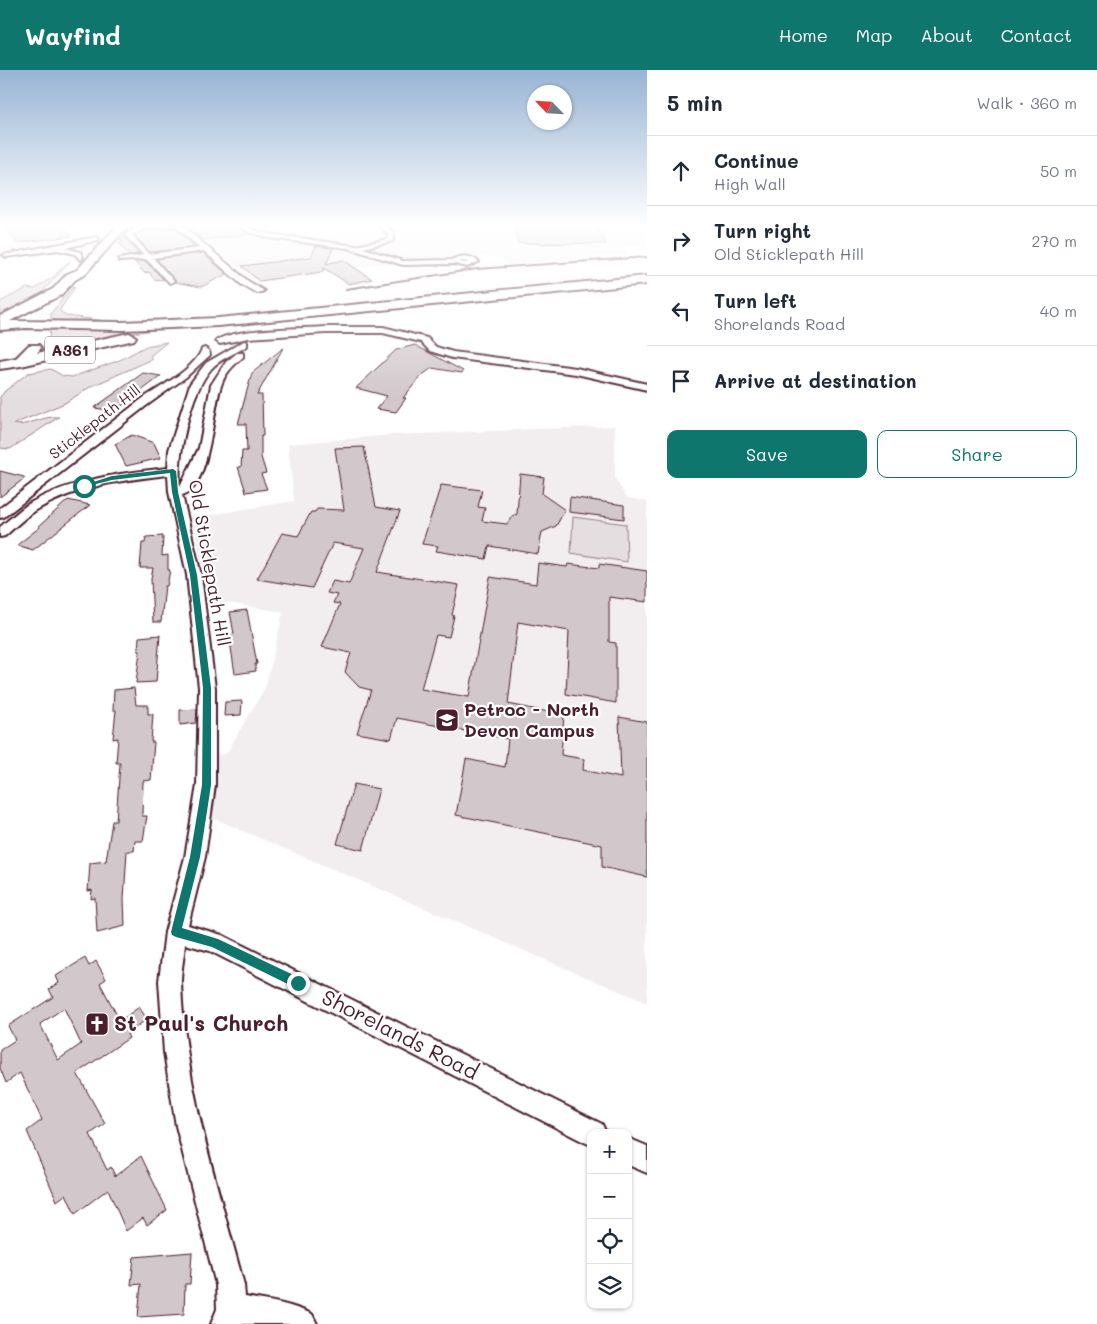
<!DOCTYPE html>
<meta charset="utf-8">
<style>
body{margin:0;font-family:Mali,sans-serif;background:#f6f6f7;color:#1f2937}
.controls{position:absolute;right:15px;bottom:15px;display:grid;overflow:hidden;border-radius:10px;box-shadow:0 1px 4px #0004}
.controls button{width:45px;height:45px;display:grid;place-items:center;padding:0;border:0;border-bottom:1px solid #e0e1e3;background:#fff;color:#1f2937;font:25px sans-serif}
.compass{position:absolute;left:527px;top:15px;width:45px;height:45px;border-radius:50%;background:#fff;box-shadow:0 1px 4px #0004;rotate:295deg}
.stop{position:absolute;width:15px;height:15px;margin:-11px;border:4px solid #0f766e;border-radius:50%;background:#fff}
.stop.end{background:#0f766e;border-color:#fff;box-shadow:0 1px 5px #0008}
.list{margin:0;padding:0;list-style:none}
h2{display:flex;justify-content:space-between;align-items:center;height:65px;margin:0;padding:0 20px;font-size:21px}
h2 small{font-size:16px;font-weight:400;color:#747a83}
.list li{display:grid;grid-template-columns:32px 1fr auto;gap:15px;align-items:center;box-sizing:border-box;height:70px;padding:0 20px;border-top:1px solid #e0e1e3}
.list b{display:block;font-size:19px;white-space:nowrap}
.list p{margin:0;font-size:16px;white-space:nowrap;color:#747a83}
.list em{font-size:16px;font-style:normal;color:#747a83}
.actions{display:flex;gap:10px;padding:15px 20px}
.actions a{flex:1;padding:11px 0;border:1px solid #0f766e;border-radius:10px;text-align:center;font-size:18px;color:#0f766e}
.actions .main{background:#0f766e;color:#fff}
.icon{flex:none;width:28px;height:28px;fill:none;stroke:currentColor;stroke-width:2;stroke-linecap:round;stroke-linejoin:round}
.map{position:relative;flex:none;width:647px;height:1254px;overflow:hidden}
header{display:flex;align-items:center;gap:30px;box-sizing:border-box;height:70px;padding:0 25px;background:#0f766e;color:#fff}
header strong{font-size:24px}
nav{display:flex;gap:28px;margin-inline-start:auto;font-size:18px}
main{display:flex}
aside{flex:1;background:#fff}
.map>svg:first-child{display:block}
.built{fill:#f2eeef}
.green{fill:#e5dee0;stroke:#987e86}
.building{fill:#d2c7cb;stroke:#4a1f2b;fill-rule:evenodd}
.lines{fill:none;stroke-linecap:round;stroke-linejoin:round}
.street-casing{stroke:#4a1f2b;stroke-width:4}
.primary-casing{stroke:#4a1f2b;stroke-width:4}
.street{fill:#fff;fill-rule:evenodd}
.primary{fill:#fff;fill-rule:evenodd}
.rail{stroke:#4a1f2b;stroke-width:2}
.route{fill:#0f766e}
.labels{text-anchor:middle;stroke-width:4.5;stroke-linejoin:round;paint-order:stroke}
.far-street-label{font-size:15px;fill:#4a1f2b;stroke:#fff}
.shield{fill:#fff;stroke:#80626b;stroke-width:1}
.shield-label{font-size:16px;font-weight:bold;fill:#4a1f2b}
.street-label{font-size:18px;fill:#4a1f2b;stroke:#fff}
.poi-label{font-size:18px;font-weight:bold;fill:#4a1f2b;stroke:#fff;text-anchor:start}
.near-poi-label{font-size:21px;font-weight:bold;fill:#4a1f2b;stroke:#fff;text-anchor:start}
.near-street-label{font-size:21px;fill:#4a1f2b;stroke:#fff}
</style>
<header>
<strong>Wayfind</strong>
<nav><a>Home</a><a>Map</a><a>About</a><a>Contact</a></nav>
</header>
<main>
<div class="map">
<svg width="647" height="1254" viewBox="0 0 647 1254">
<rect width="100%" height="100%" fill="#fff"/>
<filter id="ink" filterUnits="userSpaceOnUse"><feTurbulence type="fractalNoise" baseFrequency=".02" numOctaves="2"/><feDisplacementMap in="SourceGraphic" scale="10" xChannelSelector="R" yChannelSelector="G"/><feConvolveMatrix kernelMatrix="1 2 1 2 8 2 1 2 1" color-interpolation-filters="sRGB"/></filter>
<g filter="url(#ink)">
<g class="built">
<polygon points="187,154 647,154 647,177 622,176 628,185 509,194 501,188 465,185 455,185 443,190 403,190 256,213"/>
<polygon points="615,356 615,408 627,428 647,431 647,933 213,748 215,685 226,684 266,616 283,542 228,533 212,535 192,448 294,431 288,374 392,365"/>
</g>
<g class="green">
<polygon points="68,192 70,192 43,221 42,226 0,248 0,232 27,218 35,219 53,207"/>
<polygon points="75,217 61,238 60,241 66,246 124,253 57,252 51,248 51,243 72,218"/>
<path d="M50,256h131l-62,9 -85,21c10,-9 17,-15 16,-30z"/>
<path d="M167,272l-17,14 3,3 -63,28 -25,16 -51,21c10,4 30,-9 45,-7l-49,32 -10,-1v-51l5,-6 23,-18 23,-4 12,7 9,1 48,-17 26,-14z"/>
<polygon points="573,447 626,454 627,492 571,483"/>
</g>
<g class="building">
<polygon points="3,154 61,154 72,166 17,173"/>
<polygon points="183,154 233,154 250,164 203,170"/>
<polygon points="514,154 594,154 606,174 518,173"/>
<polygon points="174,158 195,177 150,182 135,166 145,161"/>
<polygon points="125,168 139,184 129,185 118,172 123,172 120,169"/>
<polygon points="316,176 333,178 326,194 343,190 372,209 349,214 324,198 322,202 259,211 242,196 311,187"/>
<polygon points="202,183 227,204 201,217 175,212 157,189"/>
<polygon points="145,191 164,210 154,209 149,202 144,203 135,192"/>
<polygon points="415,275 463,301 462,303 432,298 421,306 403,328 406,328 396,342 376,339 387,326 356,318 396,280"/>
<polygon points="283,278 257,325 262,325 263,366 261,366 261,387 266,403 261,404 267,419 246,422 238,397 241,397 242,381 247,381 246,354 238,354 246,324 252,303"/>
<polygon points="143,303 161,306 115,341 94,338"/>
<polygon points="132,365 154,373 161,388 126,396 115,374"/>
<polygon points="364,377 376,437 400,441 377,502 459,515 452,545 454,546 449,567 436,565 421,619 469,627 490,507 536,514 538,493 567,497 568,494 599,498 599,494 647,501 647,532 609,527 609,572 616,573 616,633 566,624 569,561 518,552 508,634 564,645 561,685 584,689 583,700 621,708 619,647 647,652 647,807 602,797 602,775 456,745 466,689 505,697 508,669 397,648 391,669 357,663 371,620 359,617 345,602 351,583 322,577 340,534 333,533 337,525 327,523 333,511 349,514 364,478 333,473 312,518 257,509 282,463 298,466 311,442 315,442 317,439 344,440 335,378"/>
<polygon points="0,401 24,407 25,408 0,427"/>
<polygon points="520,404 544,407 542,424 565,440 556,456 542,462 538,484 489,476 486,489 436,481 438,476 422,474 441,415 482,420 478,437 485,438 482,451 507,454 512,446 517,444"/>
<polygon points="570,427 624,435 624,449 569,442"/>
<polygon points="68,430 90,435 33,480 17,475 40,457 38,457"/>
<polygon points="163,466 162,486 168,485 168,500 170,500 167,516 165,516 161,552 153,552 151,509 153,498 140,498 142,473 145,473 146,467"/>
<polygon points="247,540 257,594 255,594 256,601 235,604 229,565 234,564 230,542"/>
<polygon points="160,565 156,612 136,613 140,581 138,581 139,567"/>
<polygon points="134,618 136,635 148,635 148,644 153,644 151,672 154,672 151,710 143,711 142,746 147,746 143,771 135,771 134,781 127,781 124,829 125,856 97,863 95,828 91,829 92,820 88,821 90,793 106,791 112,751 116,751 120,693 116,693 118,668 113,669 116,640 113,640 114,620"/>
<polygon points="242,631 241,645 224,646 225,632"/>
<polygon points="197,639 196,653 180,655 180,640"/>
<polygon points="354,714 379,719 363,780 337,774"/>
<path d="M85,888l4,8 7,-5 10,18 -6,4 20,38 19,-14 8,12 -20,15 2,4 -52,35 28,51 -15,10 17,36 4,-3 4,9 26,-20 26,54 -20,15 -4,-7 -17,13 -18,-42 -33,25 -9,-20 -9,7 -30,-70 15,-11 -22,-47 -14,10 -6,-15v-18l15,-10 -7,-14 45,-29 -4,-8 10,-6 -3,-7zM64,938l17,36 -23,16 -18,-36z"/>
<polygon points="192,1182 190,1214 185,1214 184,1244 138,1247 141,1214 131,1215 134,1187"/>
</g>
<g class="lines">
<g class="street-casing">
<g id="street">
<path d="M148,154h32l68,57 16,10 -7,2 -15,-8 -38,-34 -51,7 21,23 -4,2 -24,-24 -27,2v-2l24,-4 -18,-20 11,-8zM175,156l25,22 -51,6 -17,-19 12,-6z"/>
<path d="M235,154h8l10,6 16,4 87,12 32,-7v-5l-10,-10h7l9,10 -1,7 -30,7 40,13 48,-1c9,-5 20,-5 28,2l-12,5 -13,-3 -51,1 -55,-17 -79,-10 -20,-6zM459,191l11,1 -6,1z"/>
<polygon points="96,167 99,169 98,170 66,178 80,182 83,188 80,190 75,184 58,180 6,187 3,185"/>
<path d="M325,257h58l44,11 9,9 17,5 123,16 71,16v6l-71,-16 -124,-16 -22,-7 -9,-9 -38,-9h-58l-77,5 -28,6 -4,-3c15,-13 86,-12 109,-14z"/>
<path d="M244,271l3,1v4c-11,7 -28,13 -36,23 -21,24 -34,87 -31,118l19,-39 12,-63 15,-23 11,-9h6v4c-9,8 -17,15 -21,26 -10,24 -11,106 -40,112l19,80 14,113v97l-10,72 -17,68 34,10 380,189 4,9h-15v12l-7,-3 -374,-191 -25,-7c-1,13 -4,26 -4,38 3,104 37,204 63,303l1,12c24,4 45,7 67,17l5,10h-106l6,-15 -1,-24 -40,-159 -12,-74 -5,-71 6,-49 20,-75 12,-72 2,-97 -12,-113 -18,-83 -1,-17c-45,5 -91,11 -130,34 -12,7 -23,18 -33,27l-5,1v-10c10,-8 19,-17 30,-24 42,-24 91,-30 138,-35l1,-18 21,-66 16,-21z"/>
<path d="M205,278l4,3 1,4 -24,22 -40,29 -142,111 -4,1v-10c46,-35 92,-71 138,-106 18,-14 56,-31 64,-53z"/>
<polygon points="628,1068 647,1076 647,1103 628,1095"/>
</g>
</g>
<g class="primary-casing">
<g id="primary">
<polygon points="119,154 130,154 85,204 75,210 61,225 10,251 122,252 218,248 647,206 647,214 218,256 122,260 26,258 0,260 0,246 53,219 67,204 77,200"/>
<polygon points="129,263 136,267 134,270 21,296 0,299 0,291 16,288 29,275 39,275 41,278 37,283"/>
</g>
</g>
<use href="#street" class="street"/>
<use href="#primary" class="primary"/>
<polyline class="rail" points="346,219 477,199 647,187"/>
</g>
</g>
<linearGradient id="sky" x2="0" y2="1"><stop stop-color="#98b4d4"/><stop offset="0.47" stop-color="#fff"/><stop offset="1" stop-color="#fff" stop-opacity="0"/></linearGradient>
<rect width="647" height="330" fill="url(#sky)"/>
<polygon class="route" points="173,399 176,401 178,422 197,505 211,618 211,715 200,787 182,858 218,869 302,909 303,913 302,917 298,919 212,877 176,867 172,865 171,862 190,787 202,715 203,618 190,505 172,422 170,403 112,410 84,417 81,416 112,406"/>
<defs>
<g id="university-square" transform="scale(1.25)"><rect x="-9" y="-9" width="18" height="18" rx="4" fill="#4a1f2b" stroke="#fff"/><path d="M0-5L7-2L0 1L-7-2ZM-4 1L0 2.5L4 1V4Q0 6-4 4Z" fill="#fff"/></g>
<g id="church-square" transform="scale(1.25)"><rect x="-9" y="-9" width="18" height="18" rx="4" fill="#4a1f2b" stroke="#fff"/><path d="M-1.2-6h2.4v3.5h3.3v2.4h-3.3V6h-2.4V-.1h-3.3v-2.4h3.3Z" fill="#fff"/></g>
</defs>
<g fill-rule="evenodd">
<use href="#university-square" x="447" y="650"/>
<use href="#church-square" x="97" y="954"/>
</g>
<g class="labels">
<g class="far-street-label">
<text transform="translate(95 352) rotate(-38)" y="5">Sticklepath Hill</text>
</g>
<rect class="shield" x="45" y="266.5" width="50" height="27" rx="4"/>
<g class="shield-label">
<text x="70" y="286">A361</text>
</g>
<g class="street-label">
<text transform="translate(209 493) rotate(80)" y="6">Old Sticklepath Hill</text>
</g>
<g class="poi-label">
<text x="464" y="646">Petroc - North<tspan x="464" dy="21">Devon Campus</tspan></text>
</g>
<g class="near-poi-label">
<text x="114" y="961">St Paul's Church</text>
</g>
<g class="near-street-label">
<text transform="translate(400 965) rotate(27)" y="7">Shorelands Road</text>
</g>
</g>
</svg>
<div class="controls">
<button>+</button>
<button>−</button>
<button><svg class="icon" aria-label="locate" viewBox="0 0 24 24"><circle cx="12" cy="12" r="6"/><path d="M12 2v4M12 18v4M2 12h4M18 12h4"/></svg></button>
<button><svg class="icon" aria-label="layers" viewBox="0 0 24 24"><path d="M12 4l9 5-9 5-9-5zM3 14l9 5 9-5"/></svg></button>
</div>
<svg class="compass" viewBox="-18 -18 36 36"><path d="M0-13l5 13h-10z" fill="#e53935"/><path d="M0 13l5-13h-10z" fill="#747a83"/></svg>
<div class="stop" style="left:84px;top:416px"></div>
<div class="stop end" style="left:298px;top:913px"></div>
</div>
<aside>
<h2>5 min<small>Walk · 360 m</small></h2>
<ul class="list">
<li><svg class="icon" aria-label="ahead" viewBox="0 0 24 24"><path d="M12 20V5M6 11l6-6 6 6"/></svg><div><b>Continue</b><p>High Wall</p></div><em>50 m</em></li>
<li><svg class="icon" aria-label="right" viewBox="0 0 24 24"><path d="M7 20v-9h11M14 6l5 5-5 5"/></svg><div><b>Turn right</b><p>Old Sticklepath Hill</p></div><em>270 m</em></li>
<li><svg class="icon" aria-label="left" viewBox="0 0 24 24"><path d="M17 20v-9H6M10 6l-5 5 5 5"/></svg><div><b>Turn left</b><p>Shorelands Road</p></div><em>40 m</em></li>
<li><svg class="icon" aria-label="arrive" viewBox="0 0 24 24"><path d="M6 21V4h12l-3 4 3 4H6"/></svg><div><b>Arrive at destination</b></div></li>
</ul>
<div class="actions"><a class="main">Save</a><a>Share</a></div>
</aside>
</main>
